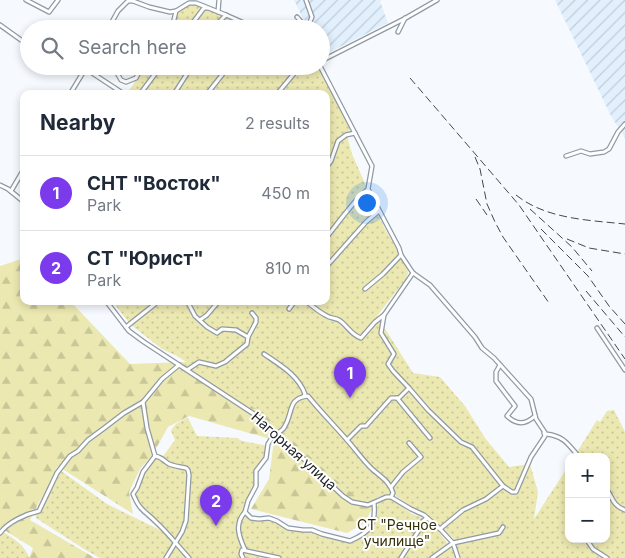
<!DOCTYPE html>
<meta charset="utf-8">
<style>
body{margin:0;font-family:Inter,sans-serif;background:#f6f6f7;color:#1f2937}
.controls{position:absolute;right:15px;bottom:15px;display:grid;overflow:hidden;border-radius:10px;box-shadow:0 2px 8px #0003}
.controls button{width:45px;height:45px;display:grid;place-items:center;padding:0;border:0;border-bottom:1px solid #e0e1e3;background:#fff;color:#1f2937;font:25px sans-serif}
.you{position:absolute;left:366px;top:202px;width:18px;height:18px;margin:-12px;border:4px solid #fff;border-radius:50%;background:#1a73e8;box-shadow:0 0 0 8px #1a73e833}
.badge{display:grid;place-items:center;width:32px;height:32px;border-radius:50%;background:#7c3aed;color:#fff;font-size:16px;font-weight:700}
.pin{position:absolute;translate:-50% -41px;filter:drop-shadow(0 1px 2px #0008)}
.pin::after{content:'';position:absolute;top:26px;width:18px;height:15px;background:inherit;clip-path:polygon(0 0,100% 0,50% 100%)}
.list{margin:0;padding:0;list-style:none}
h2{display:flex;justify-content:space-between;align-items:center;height:65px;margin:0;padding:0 20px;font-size:21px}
h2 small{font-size:16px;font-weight:400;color:#747a83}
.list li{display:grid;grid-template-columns:32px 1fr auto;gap:15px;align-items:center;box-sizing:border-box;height:75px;padding:0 20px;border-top:1px solid #e0e1e3}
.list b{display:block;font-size:19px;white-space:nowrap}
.list p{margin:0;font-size:16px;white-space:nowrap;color:#747a83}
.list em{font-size:16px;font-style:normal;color:#747a83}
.icon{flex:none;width:28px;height:28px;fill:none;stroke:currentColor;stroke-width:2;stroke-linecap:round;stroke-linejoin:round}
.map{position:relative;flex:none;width:625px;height:558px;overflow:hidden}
.search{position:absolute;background:#fff;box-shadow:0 2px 8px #0003;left:20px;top:20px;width:310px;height:55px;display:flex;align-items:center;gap:12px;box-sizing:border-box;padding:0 18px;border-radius:28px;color:#747a83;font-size:19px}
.panel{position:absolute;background:#fff;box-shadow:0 2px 8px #0003;left:20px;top:90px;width:310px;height:215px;border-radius:10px}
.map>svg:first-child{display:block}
.industrial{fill:url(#industrial-furrows)}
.forest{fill:url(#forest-firs)}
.garden{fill:url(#garden-dots)}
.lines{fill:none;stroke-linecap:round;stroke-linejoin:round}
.minor-casing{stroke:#909aa4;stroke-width:5.5}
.minor{stroke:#fff;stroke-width:3}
.rail{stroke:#44484c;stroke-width:1;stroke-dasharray:8 4;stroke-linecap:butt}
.labels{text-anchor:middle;stroke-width:4;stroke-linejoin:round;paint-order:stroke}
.street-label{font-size:14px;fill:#1c2024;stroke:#fff}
.park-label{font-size:14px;fill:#343109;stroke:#fff}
</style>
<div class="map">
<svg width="625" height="558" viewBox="0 0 625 558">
<defs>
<pattern id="industrial-furrows" width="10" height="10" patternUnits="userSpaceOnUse" patternTransform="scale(1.25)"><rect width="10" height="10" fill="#e2f0fd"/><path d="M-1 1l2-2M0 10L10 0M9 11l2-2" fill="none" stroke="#c1ced9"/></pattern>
<pattern id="forest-firs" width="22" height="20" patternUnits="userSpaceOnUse" patternTransform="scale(1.25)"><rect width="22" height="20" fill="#ebe8b1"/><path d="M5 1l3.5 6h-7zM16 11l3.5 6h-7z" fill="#c9c798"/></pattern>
<pattern id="garden-dots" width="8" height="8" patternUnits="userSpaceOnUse" patternTransform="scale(1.25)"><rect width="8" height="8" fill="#ebe8b1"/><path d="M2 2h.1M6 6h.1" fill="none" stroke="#c9c798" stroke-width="1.8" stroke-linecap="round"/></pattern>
</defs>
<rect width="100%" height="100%" fill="#f6fafe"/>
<g class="industrial">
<polygon points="294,0 382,0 380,1 388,23 322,56 321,29 308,29"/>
<polygon points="555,0 625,0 625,138 611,116"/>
</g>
<polygon class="forest" points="24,258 24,301 70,301 130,364 236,360 382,487 365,523 347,533 251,509 269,479 274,440 189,416 168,427 153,454 140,469 129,492 133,514 64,470 57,467 30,520 95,558 29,558 33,548 1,528 0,528 0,266"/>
<g class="garden">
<path d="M195,4l8,2 50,23h-82l6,-8c-1,-12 8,-15 18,-17z"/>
<polygon points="144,66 317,66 351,127 347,136 352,154 385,229 407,267 408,273 406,279 377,316 413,373 440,377 465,406 485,438 509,467 530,464 538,492 534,519 569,465 569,539 606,539 606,457 574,457 597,420 600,422 607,411 614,410 625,432 625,558 461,558 453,538 427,514 414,508 395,495 391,494 368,499 358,497 345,488 328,473 267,417 233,393 177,356 162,349 131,325 112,301 326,301 326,94 126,94 133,85"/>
<path d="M188,418l9,18 40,2 5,3 27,5c-1,3 -1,5 -2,8 -4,11 -14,18 -8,30l-12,25 1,7 26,4 12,8 24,2 40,11 8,-1 6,-3 9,-11 3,-6 2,-18 5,-3 7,-1 22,16 9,3 14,10 18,23 3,8h-356l-16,-9 -48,-31c0,-14 14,-36 21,-50l50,36 53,26c-6,-7 -14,-12 -19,-18 -4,-5 -7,-10 -9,-16 4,-15 11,-27 20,-39l9,2 14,-19 -4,-9c3,-7 10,-11 17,-13z"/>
<path d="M0,530c11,7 26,15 29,28h-29z"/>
</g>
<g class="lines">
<g class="minor-casing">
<g id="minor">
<polyline points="26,0 49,12 58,0"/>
<polyline points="306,0 312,17 307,29"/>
<polyline points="218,12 219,0"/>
<polyline points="297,17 307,28"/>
<polyline points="0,25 21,40"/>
<polyline points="108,29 118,11 128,1 133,1 149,7 170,12 176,11 189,3 196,3 226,15 251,26 253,29"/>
<polyline points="169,29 173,24 176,11"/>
<polyline points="188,29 204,8 207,8"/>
<polyline points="212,29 226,15"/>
<polyline points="398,32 405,18"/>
<polyline points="321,61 404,19 437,0"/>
<polyline points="108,66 117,73 121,80 126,82 136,78 142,66"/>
<polyline points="301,66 303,68 308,66"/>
<path d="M320,66l52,100 -4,23 31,59 2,7 12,18 17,12 45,52 7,11 12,10 37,41 5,20 10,15c18,2 22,10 33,23"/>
<polyline points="86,69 121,92 121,94"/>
<polyline points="70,94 87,66"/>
<polyline points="140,94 161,66"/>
<polyline points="174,94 192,66"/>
<polyline points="207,94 229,66"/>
<polyline points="277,94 297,70 303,68"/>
<polyline points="566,156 581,151 590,154 604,152 609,149 618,132 625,124"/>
<polyline points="326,168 331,161 338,141 346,135 355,133"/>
<polyline points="0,185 8,189 24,202"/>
<polyline points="11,191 24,169"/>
<polyline points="326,238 344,215 358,198 368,189"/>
<polyline points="326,267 366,222 379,211"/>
<polyline points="365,289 383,274 401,255"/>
<polyline points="106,301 129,331 144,342 260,418 343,496 352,502 368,505 386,497 391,497 411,509 424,515 440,529 453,543 458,558"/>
<polyline points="187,301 195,316 207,327 217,333 222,329 236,330 248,337 247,344 225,362 216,366 199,362 187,370"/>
<path d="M306,301c7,6 13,11 21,15 3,2 8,2 12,4 8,5 12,15 22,18l14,-16 9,-7 29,-42"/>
<polyline points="289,309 295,301"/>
<path d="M384,315l-3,18 13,21 -6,10 5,7 16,17 -10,10h-8l-25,28h-5l-14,14c8,9 15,19 23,27 9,9 20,14 23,26l-2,4"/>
<polyline points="200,320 207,315 219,301"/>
<polyline points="126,327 155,304"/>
<polyline points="597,328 625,370"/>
<polyline points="248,337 256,322 256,318 252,313"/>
<path d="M264,354c16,11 34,21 41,40l-1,2"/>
<path d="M500,365l-4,7v9l19,25 -8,10c10,9 18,9 28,0"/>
<polyline points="409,388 428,410 461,442 472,447 503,486 512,492 516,492 531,457 545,436 544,433"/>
<polyline points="397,398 430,438"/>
<polyline points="143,402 147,428 155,456"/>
<path d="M277,434c2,-2 4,-3 6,-5 11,-14 3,-31 25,-33 12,15 26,29 39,44"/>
<path d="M155,456c7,1 9,5 14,8 5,2 11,3 17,4l2,2 1,5 -3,46 -4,11 -16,26"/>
<path d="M155,456l-12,16 -6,16 -4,6c7,17 11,16 23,28 12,11 22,24 33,36"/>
<polyline points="391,487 403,472 421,457 409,443"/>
<path d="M606,488c7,10 6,17 19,22"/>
<polyline points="245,512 248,501 256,486 256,471 266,458 268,444 275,433"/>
<polyline points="440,529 463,510 486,499 503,486"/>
<path d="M0,533c8,-11 26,-19 39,-22l18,-38 13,-17 8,-5 10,-11 15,-11 21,-16 19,-11 19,-23 17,-14"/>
<polyline points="586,539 593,549 607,558"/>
<path d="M245,550c-6,-13 -11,-26 0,-38l6,6 8,1 10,-1 8,3 11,7 15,2h9l10,4 28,7c21,-9 26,-17 24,-38"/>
<polyline points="243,558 241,554 242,550 279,558"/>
<polyline points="401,558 419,530 422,522 427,518"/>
<polyline points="432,558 453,543 499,533 503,527"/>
</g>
</g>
<use href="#minor" class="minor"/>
<g class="rail">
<polyline points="410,78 519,205 625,359"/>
<polyline points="475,157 480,169 487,204 495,222 503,237 549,303"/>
<path d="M516,195c30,24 71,25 109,29"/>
<polyline points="476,199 487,215"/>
<polyline points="530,209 572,247 592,271"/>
<polyline points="541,229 588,276 609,306 625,324"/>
<polyline points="567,239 589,248 625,254"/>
<polyline points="586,291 625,337"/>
</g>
</g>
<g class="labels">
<g class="street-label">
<text transform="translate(294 451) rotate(42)" y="5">Нагорная улица</text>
</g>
<g class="park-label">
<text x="397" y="530">СТ "Речное<tspan x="397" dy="16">училище"</tspan></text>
</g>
</g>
</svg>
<div class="controls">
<button>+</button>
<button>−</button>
</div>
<div class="you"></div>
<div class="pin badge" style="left:350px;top:398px">1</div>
<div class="pin badge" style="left:216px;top:526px">2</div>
<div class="search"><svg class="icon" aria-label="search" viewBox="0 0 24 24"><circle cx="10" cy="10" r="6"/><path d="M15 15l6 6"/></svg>Search here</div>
<section class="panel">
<h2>Nearby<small>2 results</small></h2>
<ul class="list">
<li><span class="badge">1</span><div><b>СНТ &quot;Восток&quot;</b><p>Park</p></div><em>450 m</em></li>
<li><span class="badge">2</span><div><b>СТ &quot;Юрист&quot;</b><p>Park</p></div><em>810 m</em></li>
</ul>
</section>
</div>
